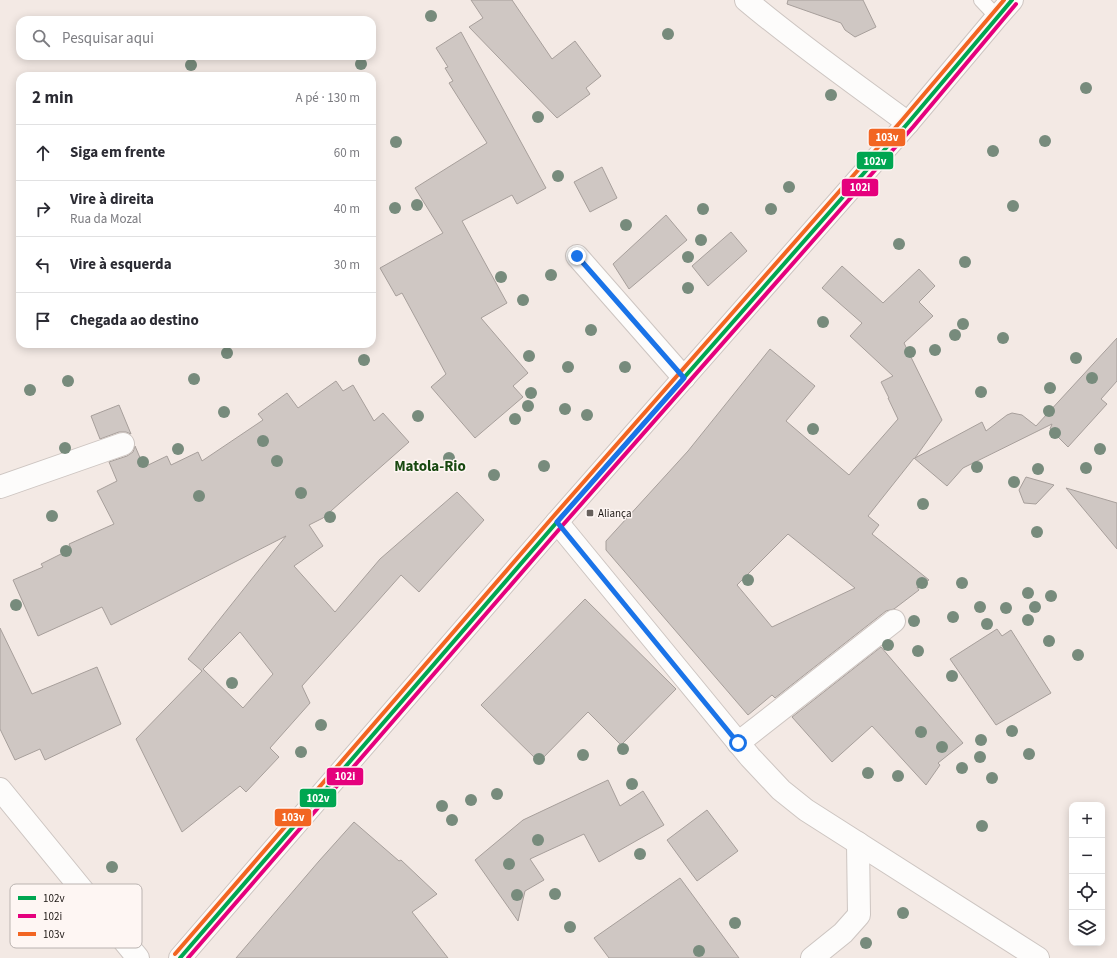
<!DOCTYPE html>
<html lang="pt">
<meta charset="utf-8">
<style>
body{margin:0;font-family:"Source Sans 3",sans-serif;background:#f7f7f7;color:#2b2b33}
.controls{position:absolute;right:12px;bottom:12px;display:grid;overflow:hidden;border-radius:8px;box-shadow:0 2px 10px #0003}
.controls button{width:36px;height:36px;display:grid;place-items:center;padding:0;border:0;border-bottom:1px solid #e1e1e2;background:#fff;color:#2b2b33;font:20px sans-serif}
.stop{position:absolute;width:12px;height:12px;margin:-9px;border:3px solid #1a73e8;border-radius:50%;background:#fff}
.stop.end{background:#1a73e8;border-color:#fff;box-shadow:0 1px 4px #0008}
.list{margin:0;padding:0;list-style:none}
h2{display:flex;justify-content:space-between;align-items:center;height:52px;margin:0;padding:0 16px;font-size:17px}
h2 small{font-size:13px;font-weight:400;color:#7c7c81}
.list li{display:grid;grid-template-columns:26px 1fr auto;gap:12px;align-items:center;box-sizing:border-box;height:56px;padding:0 16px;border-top:1px solid #e1e1e2}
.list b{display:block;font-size:15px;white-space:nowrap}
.list p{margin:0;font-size:13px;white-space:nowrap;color:#7c7c81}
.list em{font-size:13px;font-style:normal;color:#7c7c81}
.icon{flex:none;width:22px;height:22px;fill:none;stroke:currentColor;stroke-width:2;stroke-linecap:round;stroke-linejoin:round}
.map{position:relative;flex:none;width:1117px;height:958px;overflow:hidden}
.search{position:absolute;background:#fff;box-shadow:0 2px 10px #0003;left:16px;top:16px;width:360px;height:44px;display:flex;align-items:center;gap:10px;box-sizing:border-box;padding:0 14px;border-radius:12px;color:#7c7c81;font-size:15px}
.panel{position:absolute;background:#fff;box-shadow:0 2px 10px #0003;left:16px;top:72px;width:360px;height:276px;border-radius:12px}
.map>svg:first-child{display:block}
.building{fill:#cfc7c3;stroke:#a79f9b;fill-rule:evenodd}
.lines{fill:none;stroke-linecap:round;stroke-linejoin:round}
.service-casing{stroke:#cdc5c1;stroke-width:16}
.minor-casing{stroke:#cdc5c1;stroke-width:24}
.secondary-casing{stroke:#cdc5c1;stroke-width:24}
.service{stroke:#fdfcfb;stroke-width:14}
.minor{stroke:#fdfcfb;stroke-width:22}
.secondary{stroke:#fdfcfb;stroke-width:22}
.bus-1-casing{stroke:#fef6f3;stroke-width:7}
.bus-2-casing{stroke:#fef6f3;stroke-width:7}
.bus-3-casing{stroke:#fef6f3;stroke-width:7}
.bus-1{stroke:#00a651;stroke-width:4}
.bus-2{stroke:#e5007d;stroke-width:4}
.bus-3{stroke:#f26522;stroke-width:4}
.tree{fill:#778b7c}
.route{stroke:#1a73e8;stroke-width:5}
.poi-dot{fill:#67605c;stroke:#fef6f3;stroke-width:1.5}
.labels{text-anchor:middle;stroke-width:3;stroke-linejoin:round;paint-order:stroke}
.poi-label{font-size:11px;fill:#1c1613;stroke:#fef6f3;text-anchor:start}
.district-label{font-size:15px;font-weight:bold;fill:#194911;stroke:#fef6f3}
.key{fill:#fef6f3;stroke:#bab3b0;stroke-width:1}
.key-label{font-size:11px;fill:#1c1613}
.line-badge{stroke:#fef6f3;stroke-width:1.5}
.badge-label{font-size:11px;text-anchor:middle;font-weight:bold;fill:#fff}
</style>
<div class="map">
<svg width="1117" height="958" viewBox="0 0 1117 958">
<rect width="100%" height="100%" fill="#f3e9e4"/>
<g class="building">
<polygon points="471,0 512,0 552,59 575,41 601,76 586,88 590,94 557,118 469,27 483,18"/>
<polygon points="788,0 863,0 876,27 855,37 845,30 841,23 787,4"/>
<polygon points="461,32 546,188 517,204 512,195 462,221 507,303 481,318 528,373 513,386 523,397 475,438 431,387 446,374 402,293 396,296 380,268 443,233 415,188 487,143 449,83 453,81 445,68 448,67 436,48"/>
<polygon points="602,167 617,198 590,212 574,182"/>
<polygon points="666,215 687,240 629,289 613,264"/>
<polygon points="731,232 747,251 708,286 692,266"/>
<path d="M842,266l41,37 36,-34 16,17 -16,16 14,14 -29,27 38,77 -27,38 67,-36 4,9 21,-16 5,-2 10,2 14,11 81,-88v43l-16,18 6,5 -39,43 -18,-18 2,-5 -89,44 -16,18 -33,-28 -46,58 11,9 -7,9 57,46 -12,7 2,3 -25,19 -8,2 -111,87 -3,-3 -24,20 -142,-165v-9l82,-90 82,-102 45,37 -29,35 63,54 49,-56 -10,-21h1l-8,-16 12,-6 -43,-40 12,-13 -40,-35zM788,534l67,54 -83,39 -35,-42z"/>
<path d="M336,381l7,10 10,-6 21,36 9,-8 26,29 -86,76 -14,7 14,21 -29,20 41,46 45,-53 77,-67 27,28 -65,72 -18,-17 -99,111 8,17 -40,45 9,9 -33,35 -6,-6 -58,46 -46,-93 66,-68 -14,-12 98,-123 -175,89 -9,-18 -64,29 -25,-56 30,-13 -2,-3 30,-15 -2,-5 45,-20 -17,-33 20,-10 -8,-19 18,-6 6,-4 2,-6 9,21 23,-11 4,9 27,-13 4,9 61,-41 -5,-6 29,-21 11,15zM240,632l33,42 -30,34 -40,-39z"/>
<polygon points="119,405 131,434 126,432 119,432 100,439 91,416"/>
<polygon points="1026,477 1054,485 1036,504 1024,503 1019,490"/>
<polygon points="1066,488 1117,503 1117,549"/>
<polygon points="585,599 676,689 621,745 588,712 539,762 481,705"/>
<polygon points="0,628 32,694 97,667 121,724 45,760 40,749 15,760 0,729"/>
<polygon points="997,629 1002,636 1011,630 1051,693 996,725 950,659"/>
<polygon points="881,647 963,743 938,763 940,765 926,785 872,726 832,762 792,717"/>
<polygon points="608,780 620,806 643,791 664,825 599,862 584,834 530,859 544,880 525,891 518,921 475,860 523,820"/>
<polygon points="707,810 738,851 697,881 667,840"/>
<polygon points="354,822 399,861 401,860 437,894 412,912 448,958 236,958 319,861"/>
<polygon points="680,878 739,958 609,958 594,938"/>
</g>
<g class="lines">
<g class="service-casing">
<polyline id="service" points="981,0 997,17"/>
</g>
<g class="minor-casing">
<g id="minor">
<path d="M746,0c52,44 108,83 162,123"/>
<polyline points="577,256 684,378"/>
<polyline points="0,487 123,444"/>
<polyline points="557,522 750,757 781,790 806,810 1038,958"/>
<polyline points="738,743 894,621"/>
<polyline points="0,789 138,958"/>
<polyline points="812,958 843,933 859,915 858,843"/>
</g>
</g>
<g class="secondary-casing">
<polyline id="secondary" points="180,958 557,522 908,123 997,17 1012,0"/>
</g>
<use href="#service" class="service"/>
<use href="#minor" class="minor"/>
<use href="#secondary" class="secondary"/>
<g class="bus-1-casing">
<polyline id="bus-1" points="180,958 557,522 908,123 1012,0"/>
</g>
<g class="bus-2-casing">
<polyline id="bus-2" points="188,958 562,526 913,127 1016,4"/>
</g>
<g class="bus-3-casing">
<polyline id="bus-3" points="175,954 552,518 903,119 1004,0"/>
</g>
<use href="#bus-1" class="bus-1"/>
<use href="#bus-2" class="bus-2"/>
<use href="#bus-3" class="bus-3"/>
</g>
<g class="tree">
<circle cx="431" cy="16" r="6"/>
<circle cx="668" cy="34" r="6"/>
<circle cx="361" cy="64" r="6"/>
<circle cx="191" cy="65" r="6"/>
<circle cx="1086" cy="88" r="6"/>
<circle cx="831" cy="95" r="6"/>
<circle cx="538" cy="117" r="6"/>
<circle cx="1045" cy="141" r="6"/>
<circle cx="396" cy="142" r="6"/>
<circle cx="993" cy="151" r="6"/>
<circle cx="558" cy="176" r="6"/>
<circle cx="789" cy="187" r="6"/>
<circle cx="417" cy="205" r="6"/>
<circle cx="1013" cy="206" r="6"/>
<circle cx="395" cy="208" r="6"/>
<circle cx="703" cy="209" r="6"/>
<circle cx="771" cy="209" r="6"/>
<circle cx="626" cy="225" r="6"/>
<circle cx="701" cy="240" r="6"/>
<circle cx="899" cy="244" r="6"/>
<circle cx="688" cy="257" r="6"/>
<circle cx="965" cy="262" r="6"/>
<circle cx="551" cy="275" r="6"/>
<circle cx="501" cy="277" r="6"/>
<circle cx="688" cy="288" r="6"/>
<circle cx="523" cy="300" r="6"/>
<circle cx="823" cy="322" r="6"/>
<circle cx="963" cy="324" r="6"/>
<circle cx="591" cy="330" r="6"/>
<circle cx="955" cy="335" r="6"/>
<circle cx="1003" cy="338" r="6"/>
<circle cx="935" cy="350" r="6"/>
<circle cx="910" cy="352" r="6"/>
<circle cx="227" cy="353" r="6"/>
<circle cx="529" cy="356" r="6"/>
<circle cx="1076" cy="358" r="6"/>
<circle cx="364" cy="360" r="6"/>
<circle cx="568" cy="367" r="6"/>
<circle cx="625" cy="367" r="6"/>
<circle cx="1092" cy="378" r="6"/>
<circle cx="194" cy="379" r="6"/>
<circle cx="68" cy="381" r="6"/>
<circle cx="1050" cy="388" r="6"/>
<circle cx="30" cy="390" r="6"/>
<circle cx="981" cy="392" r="6"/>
<circle cx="531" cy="393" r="6"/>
<circle cx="528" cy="406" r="6"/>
<circle cx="565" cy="409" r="6"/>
<circle cx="1049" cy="411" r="6"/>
<circle cx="224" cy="412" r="6"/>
<circle cx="587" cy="415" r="6"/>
<circle cx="418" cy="416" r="6"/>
<circle cx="515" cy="419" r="6"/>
<circle cx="813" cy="429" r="6"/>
<circle cx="1055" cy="433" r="6"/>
<circle cx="263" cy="441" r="6"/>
<circle cx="65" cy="448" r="6"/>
<circle cx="178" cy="449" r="6"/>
<circle cx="1100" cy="449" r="6"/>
<circle cx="449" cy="458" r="6"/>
<circle cx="277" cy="461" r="6"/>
<circle cx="143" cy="462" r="6"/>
<circle cx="544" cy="466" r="6"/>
<circle cx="977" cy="467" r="6"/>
<circle cx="1086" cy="468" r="6"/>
<circle cx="1038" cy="469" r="6"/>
<circle cx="494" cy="475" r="6"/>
<circle cx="1014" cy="482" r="6"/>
<circle cx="301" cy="493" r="6"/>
<circle cx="199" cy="496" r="6"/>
<circle cx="923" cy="504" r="6"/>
<circle cx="52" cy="516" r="6"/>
<circle cx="330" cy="517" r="6"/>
<circle cx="1037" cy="532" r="6"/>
<circle cx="66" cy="551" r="6"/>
<circle cx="748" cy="580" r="6"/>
<circle cx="922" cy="583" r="6"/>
<circle cx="962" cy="583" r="6"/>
<circle cx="1028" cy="593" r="6"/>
<circle cx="1051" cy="596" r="6"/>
<circle cx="16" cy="605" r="6"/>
<circle cx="980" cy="607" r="6"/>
<circle cx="1035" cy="607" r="6"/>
<circle cx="1006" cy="608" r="6"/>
<circle cx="953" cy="617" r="6"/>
<circle cx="1028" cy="620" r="6"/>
<circle cx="914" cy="621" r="6"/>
<circle cx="987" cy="624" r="6"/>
<circle cx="1049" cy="641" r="6"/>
<circle cx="888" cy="645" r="6"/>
<circle cx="918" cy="651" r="6"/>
<circle cx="1078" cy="655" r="6"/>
<circle cx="952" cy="676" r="6"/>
<circle cx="232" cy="683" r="6"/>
<circle cx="321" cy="725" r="6"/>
<circle cx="1012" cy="731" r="6"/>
<circle cx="921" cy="732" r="6"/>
<circle cx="981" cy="740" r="6"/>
<circle cx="942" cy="747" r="6"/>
<circle cx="623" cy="749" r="6"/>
<circle cx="301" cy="752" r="6"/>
<circle cx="1029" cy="754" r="6"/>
<circle cx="583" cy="755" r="6"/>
<circle cx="980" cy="757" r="6"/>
<circle cx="539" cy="759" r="6"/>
<circle cx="962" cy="768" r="6"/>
<circle cx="868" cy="773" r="6"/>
<circle cx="898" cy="776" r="6"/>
<circle cx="992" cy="778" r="6"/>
<circle cx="632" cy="784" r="6"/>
<circle cx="497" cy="794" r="6"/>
<circle cx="471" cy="800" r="6"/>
<circle cx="442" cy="806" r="6"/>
<circle cx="452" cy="820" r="6"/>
<circle cx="982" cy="826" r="6"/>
<circle cx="538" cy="840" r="6"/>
<circle cx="640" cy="854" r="6"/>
<circle cx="509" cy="864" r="6"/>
<circle cx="112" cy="867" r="6"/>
<circle cx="555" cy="894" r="6"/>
<circle cx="517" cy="895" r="6"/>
<circle cx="903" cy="913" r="6"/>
<circle cx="735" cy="923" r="6"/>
<circle cx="570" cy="927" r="6"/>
<circle cx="866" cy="943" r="6"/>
<circle cx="699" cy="951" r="6"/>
</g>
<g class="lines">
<polyline class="route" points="577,256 684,378 557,522 738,743"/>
</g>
<rect class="poi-dot" x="586" y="509" width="8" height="8" rx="2"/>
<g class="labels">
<g class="poi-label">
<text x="598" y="517">Aliança</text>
</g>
<g class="district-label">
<text x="430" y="471">Matola-Rio</text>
</g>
</g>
<rect x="10" y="884" width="132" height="64" rx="6" class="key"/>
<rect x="18" y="896" width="18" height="4" fill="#00a651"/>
<rect x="18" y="914" width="18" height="4" fill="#e5007d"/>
<rect x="18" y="932" width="18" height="4" fill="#f26522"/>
<g class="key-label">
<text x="43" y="902">102v</text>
<text x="43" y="920">102i</text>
<text x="43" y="938">103v</text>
</g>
<g class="line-badge">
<rect x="868" y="128" width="38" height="19" rx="4" fill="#f26522"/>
<rect x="856" y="151" width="38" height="19" rx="4" fill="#00a651"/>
<rect x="841" y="178" width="38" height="19" rx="4" fill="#e5007d"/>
<rect x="326" y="767" width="38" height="19" rx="4" fill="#e5007d"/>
<rect x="299" y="788" width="38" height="20" rx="4" fill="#00a651"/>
<rect x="274" y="808" width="38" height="19" rx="4" fill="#f26522"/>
</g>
<g class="badge-label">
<text x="887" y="141">103v</text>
<text x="875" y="165">102v</text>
<text x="860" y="191">102i</text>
<text x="345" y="780">102i</text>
<text x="318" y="802">102v</text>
<text x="293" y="821">103v</text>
</g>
</svg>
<div class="controls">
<button>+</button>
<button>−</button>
<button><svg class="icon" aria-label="locate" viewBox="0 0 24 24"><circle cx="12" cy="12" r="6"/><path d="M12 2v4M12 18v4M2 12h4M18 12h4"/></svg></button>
<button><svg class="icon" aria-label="layers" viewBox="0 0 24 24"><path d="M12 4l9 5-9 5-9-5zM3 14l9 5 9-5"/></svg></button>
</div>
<div class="stop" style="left:738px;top:743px"></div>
<div class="stop end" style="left:577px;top:256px"></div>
<div class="search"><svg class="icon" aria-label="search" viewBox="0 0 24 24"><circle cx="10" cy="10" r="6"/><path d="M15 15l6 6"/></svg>Pesquisar aqui</div>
<section class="panel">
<h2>2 min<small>A pé · 130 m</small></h2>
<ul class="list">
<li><svg class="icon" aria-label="ahead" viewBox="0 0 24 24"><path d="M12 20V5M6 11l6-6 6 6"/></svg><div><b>Siga em frente</b></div><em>60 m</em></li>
<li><svg class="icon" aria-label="right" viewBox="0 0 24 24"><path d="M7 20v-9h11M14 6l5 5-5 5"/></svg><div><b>Vire à direita</b><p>Rua da Mozal</p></div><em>40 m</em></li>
<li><svg class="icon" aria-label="left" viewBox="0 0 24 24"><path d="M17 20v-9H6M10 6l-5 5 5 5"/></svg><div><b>Vire à esquerda</b></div><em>30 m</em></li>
<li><svg class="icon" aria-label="arrive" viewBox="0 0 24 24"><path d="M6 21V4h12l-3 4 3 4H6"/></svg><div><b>Chegada ao destino</b></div></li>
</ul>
</section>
</div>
